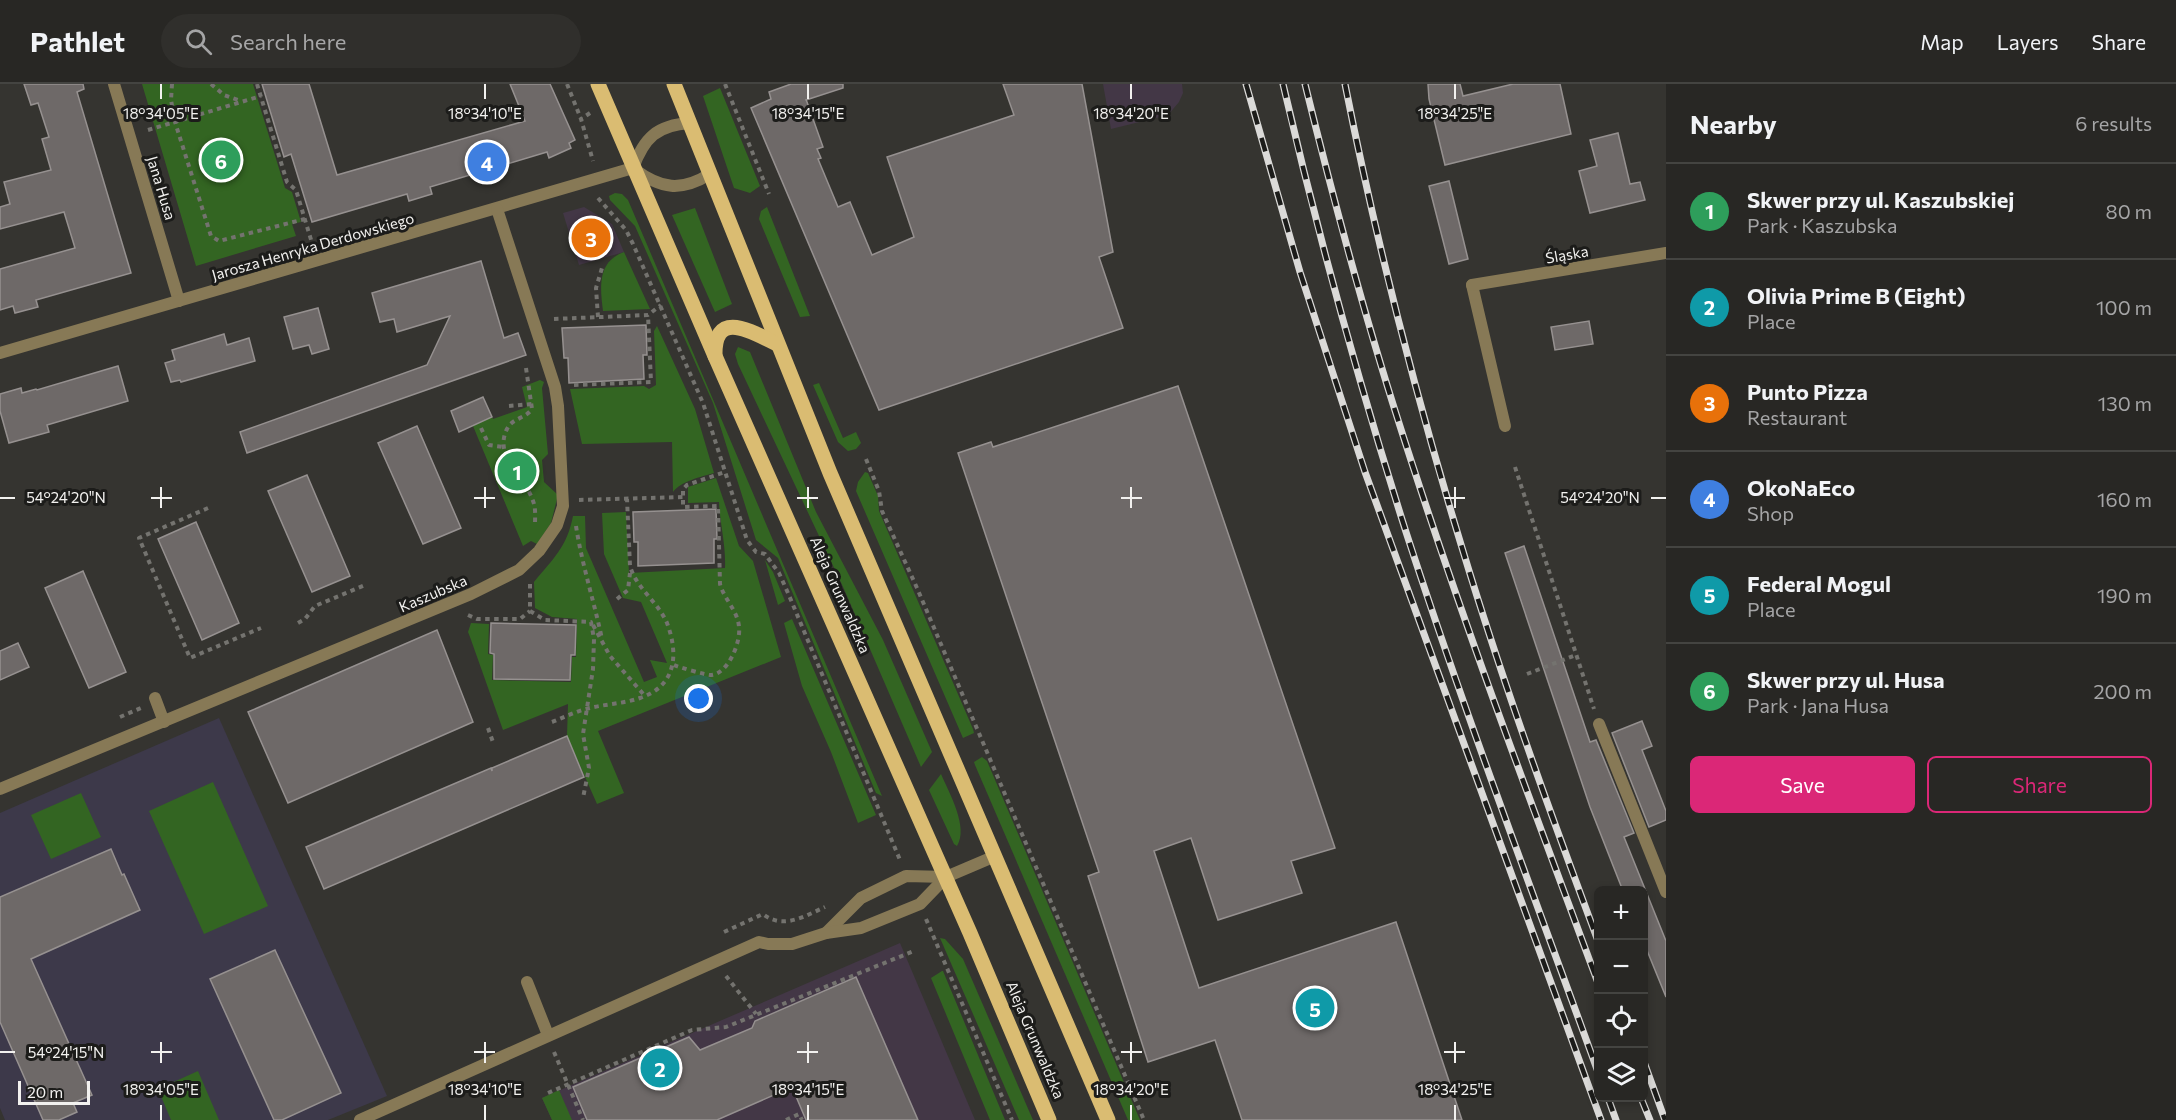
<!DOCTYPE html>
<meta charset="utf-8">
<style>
body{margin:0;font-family:Commissioner,sans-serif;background:#302f2c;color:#f1f3f6}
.controls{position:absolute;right:18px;bottom:18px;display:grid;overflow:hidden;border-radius:9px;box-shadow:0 3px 9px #0003}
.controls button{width:54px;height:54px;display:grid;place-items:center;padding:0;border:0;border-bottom:2px solid #444441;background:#282724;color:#f1f3f6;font:30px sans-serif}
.scale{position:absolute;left:18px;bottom:15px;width:72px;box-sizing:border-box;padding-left:6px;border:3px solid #f2f1ef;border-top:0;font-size:16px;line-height:21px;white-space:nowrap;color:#f2f1ef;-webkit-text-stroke:4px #1c1c1a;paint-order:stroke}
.you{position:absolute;left:699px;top:615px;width:21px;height:21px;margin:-15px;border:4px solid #fff;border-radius:50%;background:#1a73e8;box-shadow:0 0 0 9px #1a73e833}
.badge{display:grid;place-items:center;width:39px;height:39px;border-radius:50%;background:#db2777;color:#fff;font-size:20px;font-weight:700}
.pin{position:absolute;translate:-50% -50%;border:3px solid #fff;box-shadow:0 2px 6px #0006}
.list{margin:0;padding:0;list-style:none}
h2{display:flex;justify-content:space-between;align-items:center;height:78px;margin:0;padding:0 24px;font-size:26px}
h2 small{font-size:20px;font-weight:400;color:#a5a5a6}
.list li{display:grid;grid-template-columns:39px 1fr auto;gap:18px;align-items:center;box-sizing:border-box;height:96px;padding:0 24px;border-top:2px solid #444441}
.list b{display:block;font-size:22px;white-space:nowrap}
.list p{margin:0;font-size:20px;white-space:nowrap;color:#a5a5a6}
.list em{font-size:20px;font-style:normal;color:#a5a5a6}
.actions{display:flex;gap:12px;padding:18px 24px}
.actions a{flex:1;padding:14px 0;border:2px solid #db2777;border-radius:9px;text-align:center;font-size:21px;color:#db2777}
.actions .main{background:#db2777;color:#fff}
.icon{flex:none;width:33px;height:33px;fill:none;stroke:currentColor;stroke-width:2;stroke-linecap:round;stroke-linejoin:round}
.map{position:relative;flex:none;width:1666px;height:1036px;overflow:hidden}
header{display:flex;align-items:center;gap:36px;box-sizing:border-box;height:84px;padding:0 30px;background:#282724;border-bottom:2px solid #444441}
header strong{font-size:28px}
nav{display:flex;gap:33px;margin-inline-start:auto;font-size:21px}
.search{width:420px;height:54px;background:#302f2c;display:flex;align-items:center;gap:15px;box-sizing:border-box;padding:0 21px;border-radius:33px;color:#a5a5a6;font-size:22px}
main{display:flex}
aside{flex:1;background:#282724}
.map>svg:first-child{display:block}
.commercial{fill:#433746}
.education{fill:#3d394a}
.green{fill:#336522}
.building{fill:#6e6968;stroke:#969190;stroke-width:1.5}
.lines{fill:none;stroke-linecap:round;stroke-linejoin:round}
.path{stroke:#74736f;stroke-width:4;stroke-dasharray:4.5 4.5;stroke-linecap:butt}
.service{stroke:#877956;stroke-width:12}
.minor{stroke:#877956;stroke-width:12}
.primary{stroke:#dabc72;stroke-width:15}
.rail-casing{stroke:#dbdad8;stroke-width:7}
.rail{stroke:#1c1c1a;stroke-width:4.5;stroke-dasharray:14;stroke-linecap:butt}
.ticks{fill:none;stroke:#f2f1ef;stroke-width:2}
.labels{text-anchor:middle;stroke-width:6;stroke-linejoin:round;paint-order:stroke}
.street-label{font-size:15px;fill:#f2f1ef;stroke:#1c1c1a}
.ticks-label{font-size:15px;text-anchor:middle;fill:#f2f1ef;stroke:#1c1c1a;stroke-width:6;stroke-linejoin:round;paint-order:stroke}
</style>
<header>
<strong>Pathlet</strong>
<div class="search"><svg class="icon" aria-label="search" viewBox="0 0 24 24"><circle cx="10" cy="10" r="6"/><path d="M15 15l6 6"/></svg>Search here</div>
<nav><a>Map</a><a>Layers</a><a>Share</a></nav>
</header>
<main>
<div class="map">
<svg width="1666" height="1036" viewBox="0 0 1666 1036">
<rect width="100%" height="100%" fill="#353430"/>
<g class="commercial">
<polygon points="1103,0 1182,0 1183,9 1179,18 1168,31 1111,45"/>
<polygon points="584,123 612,140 624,168 579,181 563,129"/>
<polygon points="900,859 975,1036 552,1036 542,1014"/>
</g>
<polygon class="education" points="219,634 387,1012 328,1036 5,1036 0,1024 0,729"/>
<g class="green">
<polygon points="142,0 253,0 285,104 292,108 301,138 292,140 296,152 196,182"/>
<polygon points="720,4 760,102 750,109 734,104 703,12"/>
<polygon points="615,109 622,110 628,116 882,712 876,709 778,474 756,456 713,319 635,142 610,116 609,112"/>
<polygon points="767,123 810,232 800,233 759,135 761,127"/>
<polygon points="695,124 732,220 715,228 672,131"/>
<path d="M624,168l26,57 -47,2c-3,-24 -6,-49 21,-59z"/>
<path d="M657,242l38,83 19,64c-13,4 -33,8 -41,19l-1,-50 -90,2 -12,-55 74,-3 5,3 7,-4 -2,-54z"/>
<polygon points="738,263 750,268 816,428 883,556 932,668 921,683 844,505 738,280 735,270"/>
<polygon points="540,296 544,298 542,304 548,370 542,376 544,398 558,411 551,439 537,460 531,457 523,462 473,342 492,333 493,335 527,323 522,303"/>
<polygon points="819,299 843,354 856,348 861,359 856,365 848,367 838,358 813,301"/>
<polygon points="865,388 868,389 878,412 879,427 973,645 974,649 963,654 856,407 858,398"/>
<path d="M716,394l23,68 14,15 28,96 -183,74 26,62 -27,11 -30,-68 1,-32 -65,26 -33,-93 -2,-5 3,-9 18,1 -1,30 5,1 -1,25 79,2 1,-25h4l1,-38 -25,-2 -17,-9 -1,-26c19,-23 33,-35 39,-66h12l1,32 58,134 13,-5 -7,-17 17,3 -26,-61 -18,-4 -19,-44 -2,-41 24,-1 3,61 96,-5c1,-23 -5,-43 -6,-66l-31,1v-16z"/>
<polygon points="765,476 773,488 785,517 778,521"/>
<polygon points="792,535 876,731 858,739 831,668 802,602 784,539"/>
<polygon points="982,673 987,677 1140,1036 1128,1036 975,681 974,678"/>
<path d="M941,690c8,19 28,53 16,72l-3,-2 -25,-54z"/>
<polygon points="213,698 268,822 204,850 149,727"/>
<polygon points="81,709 101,753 51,775 31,731"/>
<polygon points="940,854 945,855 963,875 1033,1036 1019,1036"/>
<polygon points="942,887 943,887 1005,1036 990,1036 985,1024 931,894"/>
<polygon points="198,987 219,1036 171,1036 158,1005"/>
<polygon points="559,1006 572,1036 552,1036 542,1014"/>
</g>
<g class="building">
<polygon points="24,0 83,0 84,5 77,8 131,189 36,216 38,223 15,229 13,222 0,226 0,185 75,164 64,128 0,145 0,123 10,120 4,98 51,86 42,55 49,53 38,19 31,21"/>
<polygon points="262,0 309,0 337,91 525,37 510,0 550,0 575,56 569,59 571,64 549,74 547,68 430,103 432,110 409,117 407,110 312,138 291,70 284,73"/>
<polygon points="791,0 843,0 843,4 806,16 807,18 823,63 817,65 821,74 818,75 838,123 850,118 872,171 914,153 887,73 1014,31 1003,0 1082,0 1113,168 1099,173 1123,244 879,326 751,24 771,15 769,8"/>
<polygon points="1428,0 1460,0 1463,12 1513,0 1560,0 1571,50 1445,81 1429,15"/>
<polygon points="1618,49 1630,100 1640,98 1645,116 1590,129 1579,87 1597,82 1590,56"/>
<polygon points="1449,97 1468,175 1449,180 1429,102"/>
<polygon points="590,142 591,146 606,142 611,160 576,169 571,148"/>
<polygon points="481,177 504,254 518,249 526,271 247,369 240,348 427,281 450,232 397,248 394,235 380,238 372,209"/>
<polygon points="318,224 329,265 312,270 309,261 293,265 284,233"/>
<polygon points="1589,237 1593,260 1555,266 1551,243"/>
<polygon points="646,241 647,271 643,271 644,295 569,299 568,274 564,274 562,244"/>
<polygon points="224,250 227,261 249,254 255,277 181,298 180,296 171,298 165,279 175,276 172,266"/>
<polygon points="118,282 128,317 47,341 49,348 9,359 0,327 0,310 21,304 22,309 36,305 37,306"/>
<polygon points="1178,302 1335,764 1291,777 1302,809 1218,836 1191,754 1154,767 1199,904 1396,838 1462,1036 1242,1036 1215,956 1148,978 1088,792 1099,788 958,369 991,358 993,363"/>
<polygon points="483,313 492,333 459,348 451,327"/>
<polygon points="417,342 461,444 423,460 378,359"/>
<polygon points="307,391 350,492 312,508 268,407"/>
<polygon points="716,425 717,455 714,455 714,479 638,482 638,458 634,458 633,428"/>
<polygon points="196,438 239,539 202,556 158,455"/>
<polygon points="1524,462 1590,658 1596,656 1634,749 1624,753 1666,857 1666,913 1644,859 1644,807 1623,807 1590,723 1505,469"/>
<polygon points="83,487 126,588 89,604 45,504"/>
<polygon points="491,539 576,541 575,571 571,571 570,596 494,595 494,570 490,569"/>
<polygon points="437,546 473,638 288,719 248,628"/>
<polygon points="18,559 29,583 0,596 0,567"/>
<polygon points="1642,637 1652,662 1642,666 1666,727 1666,736 1649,743 1612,649"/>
<polygon points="567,652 584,693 324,805 306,763 491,684 492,687 492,684"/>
<polygon points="111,765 122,791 124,790 140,826 31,875 92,1011 73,1019 77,1028 59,1036 43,1036 0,938 0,813"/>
<polygon points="275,866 341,1009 282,1036 274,1036 210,895"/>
<polygon points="856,893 918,1036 806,1036 792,1003 717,1036 587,1036 573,1003 689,953 700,966 752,944 755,937"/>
</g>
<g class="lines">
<g class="path">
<polyline points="172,0 171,16 175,38 211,152 219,157 305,135"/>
<polyline points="211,0 224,11 241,17"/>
<polyline points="257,0 287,98 296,106 312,159"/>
<polyline points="567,0 581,35"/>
<polyline points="725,0 769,110"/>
<polyline points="590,29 581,35 593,77"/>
<polyline points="148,46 261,12"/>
<polyline points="598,114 626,146 633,160 703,319 747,456 756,468 765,470 779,489 788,509 900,776"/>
<polyline points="598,233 596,204 602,184"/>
<polyline points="554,235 648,231 661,221"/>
<path d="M526,284l6,41c-7,10 -20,9 -25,20 -14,28 18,47 26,72 3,7 2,16 2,23"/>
<polyline points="574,301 651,298 648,231"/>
<polyline points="509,322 532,320"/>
<polyline points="481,344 489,361 503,363"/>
<polyline points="866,375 879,407 882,427 917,504 1144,1036"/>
<polyline points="1515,383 1594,625"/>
<polyline points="579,416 683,413"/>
<polyline points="208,424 139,454 190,574 261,544"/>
<path d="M576,442c6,39 18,75 26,113"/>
<polyline points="530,500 530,527 545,536 591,538 594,555 593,585 583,650 589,684 583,714"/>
<polyline points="617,515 628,506 630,489"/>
<polyline points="468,531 477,535 520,535 530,527"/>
<polyline points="298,539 305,535 315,522 365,501"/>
<polyline points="593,541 610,572 645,612"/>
<path d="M674,581c4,2 32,10 36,10 18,0 31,-33 29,-48 -1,-16 -15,-28 -19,-43l-2,-78 -35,1v-18l4,-4 38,-13"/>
<polyline points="1527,590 1576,571"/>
<polyline points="120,633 141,624"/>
<path d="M552,638c11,-4 22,-10 34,-13 17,-5 37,-5 54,-11 36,-12 39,-43 27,-75 -9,-21 -31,-35 -37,-57l-3,-67"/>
<polyline points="488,644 494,661"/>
<polyline points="926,835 1012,1036"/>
<path d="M724,848l39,-18c20,16 42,2 62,-7"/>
<polyline points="726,892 756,930"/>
<polyline points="554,968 583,1036"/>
<polyline points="548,1009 692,946 726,943 914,867"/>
<polyline points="786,1036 799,1030 802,1036"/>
</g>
<g class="service">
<polyline points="1472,201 1505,342"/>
<polyline points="155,614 164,638"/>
<polyline points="1599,640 1666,808"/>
<polyline points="826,849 861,814 906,792 946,793"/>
<polyline points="527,898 548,951"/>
<polyline points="360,1036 759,858 768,860 792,860 826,849 861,844 920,820 946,793 993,773"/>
</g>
<g class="minor">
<polyline points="114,0 179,217"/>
<path d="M633,84c11,-30 24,-43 57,-45"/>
<path d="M634,85c27,20 47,23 76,5"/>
<polyline points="1472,201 1666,169"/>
<polyline points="0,269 633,84"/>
<polyline points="0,705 471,510 519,486 539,467 557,441 563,422 558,322 555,303 497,125"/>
</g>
<g class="primary">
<polyline points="598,0 715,272 970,849 1049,1036"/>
<polyline points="674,0 830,389 1108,1036"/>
<path d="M715,272c-1,-48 37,-24 62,-12"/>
</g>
<g class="rail-casing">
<g id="rail">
<polyline points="1246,0 1300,188 1365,388 1601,1036"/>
<path d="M1283,0c35,151 76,300 123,448 59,182 127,361 192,540"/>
<path d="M1305,0c28,114 58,227 94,339 60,189 130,374 199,560"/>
<path d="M1345,0c31,157 71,313 118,467 40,132 87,261 135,390"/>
<polyline points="1644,978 1665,1036"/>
<polyline points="1608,1014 1616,1036"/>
<polyline points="1641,1014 1650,1036"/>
</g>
</g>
<use href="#rail" class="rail"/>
</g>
<path class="ticks" d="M161,0v15M485,0v15M808,0v15M1131,0v15M1455,0v15M161,403v21M485,403v21M808,403v21M1131,403v21M1455,403v21M0,414h15M151,414h21M474,414h21M797,414h21M1121,414h21M1444,414h21M1651,414h15M161,958v21M485,958v21M808,958v21M1131,958v21M1455,958v21M0,968h15M151,968h21M474,968h21M797,968h21M1121,968h21M1444,968h21M161,1021v15M485,1021v15M808,1021v15M1131,1021v15M1455,1021v15"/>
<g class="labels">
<g class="street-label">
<text transform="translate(161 104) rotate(73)" y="5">Jana Husa</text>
<text transform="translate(313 163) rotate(-16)" y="5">Jarosza Henryka Derdowskiego</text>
<text transform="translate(1567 171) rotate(-10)" y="5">Śląska</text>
<text transform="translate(433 510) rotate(-23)" y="5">Kaszubska</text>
<text transform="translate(840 511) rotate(66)" y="5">Aleja Grunwaldzka</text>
<text transform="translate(1035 956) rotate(67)" y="5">Aleja Grunwaldzka</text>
</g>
</g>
<g class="ticks-label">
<text x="161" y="35">18°34'05"E</text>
<text x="485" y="35">18°34'10"E</text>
<text x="808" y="35">18°34'15"E</text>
<text x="1131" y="35">18°34'20"E</text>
<text x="1455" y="35">18°34'25"E</text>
<text x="66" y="419">54°24'20"N</text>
<text x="1600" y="419">54°24'20"N</text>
<text x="66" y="974">54°24'15"N</text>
<text x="161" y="1011">18°34'05"E</text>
<text x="485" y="1011">18°34'10"E</text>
<text x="808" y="1011">18°34'15"E</text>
<text x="1131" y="1011">18°34'20"E</text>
<text x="1455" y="1011">18°34'25"E</text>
</g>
</svg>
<div class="controls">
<button>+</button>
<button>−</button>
<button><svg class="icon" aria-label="locate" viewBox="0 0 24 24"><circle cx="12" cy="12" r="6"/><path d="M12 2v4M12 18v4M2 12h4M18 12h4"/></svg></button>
<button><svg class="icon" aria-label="layers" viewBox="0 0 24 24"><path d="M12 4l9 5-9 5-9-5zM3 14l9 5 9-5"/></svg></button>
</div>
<div class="scale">20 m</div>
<div class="you"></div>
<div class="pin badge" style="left:517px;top:387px;background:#2e9e5b">1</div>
<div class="pin badge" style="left:660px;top:984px;background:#0f9aa8">2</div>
<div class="pin badge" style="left:591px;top:154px;background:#e8710a">3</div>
<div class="pin badge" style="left:487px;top:78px;background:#3f7fe0">4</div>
<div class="pin badge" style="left:1315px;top:924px;background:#0f9aa8">5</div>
<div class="pin badge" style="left:221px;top:76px;background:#2e9e5b">6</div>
</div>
<aside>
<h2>Nearby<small>6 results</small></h2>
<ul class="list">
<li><span class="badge" style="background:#2e9e5b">1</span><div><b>Skwer przy ul. Kaszubskiej</b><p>Park · Kaszubska</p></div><em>80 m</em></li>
<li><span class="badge" style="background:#0f9aa8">2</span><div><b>Olivia Prime B (Eight)</b><p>Place</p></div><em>100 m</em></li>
<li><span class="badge" style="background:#e8710a">3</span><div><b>Punto Pizza</b><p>Restaurant</p></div><em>130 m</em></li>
<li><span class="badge" style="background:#3f7fe0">4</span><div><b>OkoNaEco</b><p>Shop</p></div><em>160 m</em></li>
<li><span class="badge" style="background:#0f9aa8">5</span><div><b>Federal Mogul</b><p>Place</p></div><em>190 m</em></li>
<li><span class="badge" style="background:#2e9e5b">6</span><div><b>Skwer przy ul. Husa</b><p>Park · Jana Husa</p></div><em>200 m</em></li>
</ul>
<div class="actions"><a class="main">Save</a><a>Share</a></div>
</aside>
</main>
